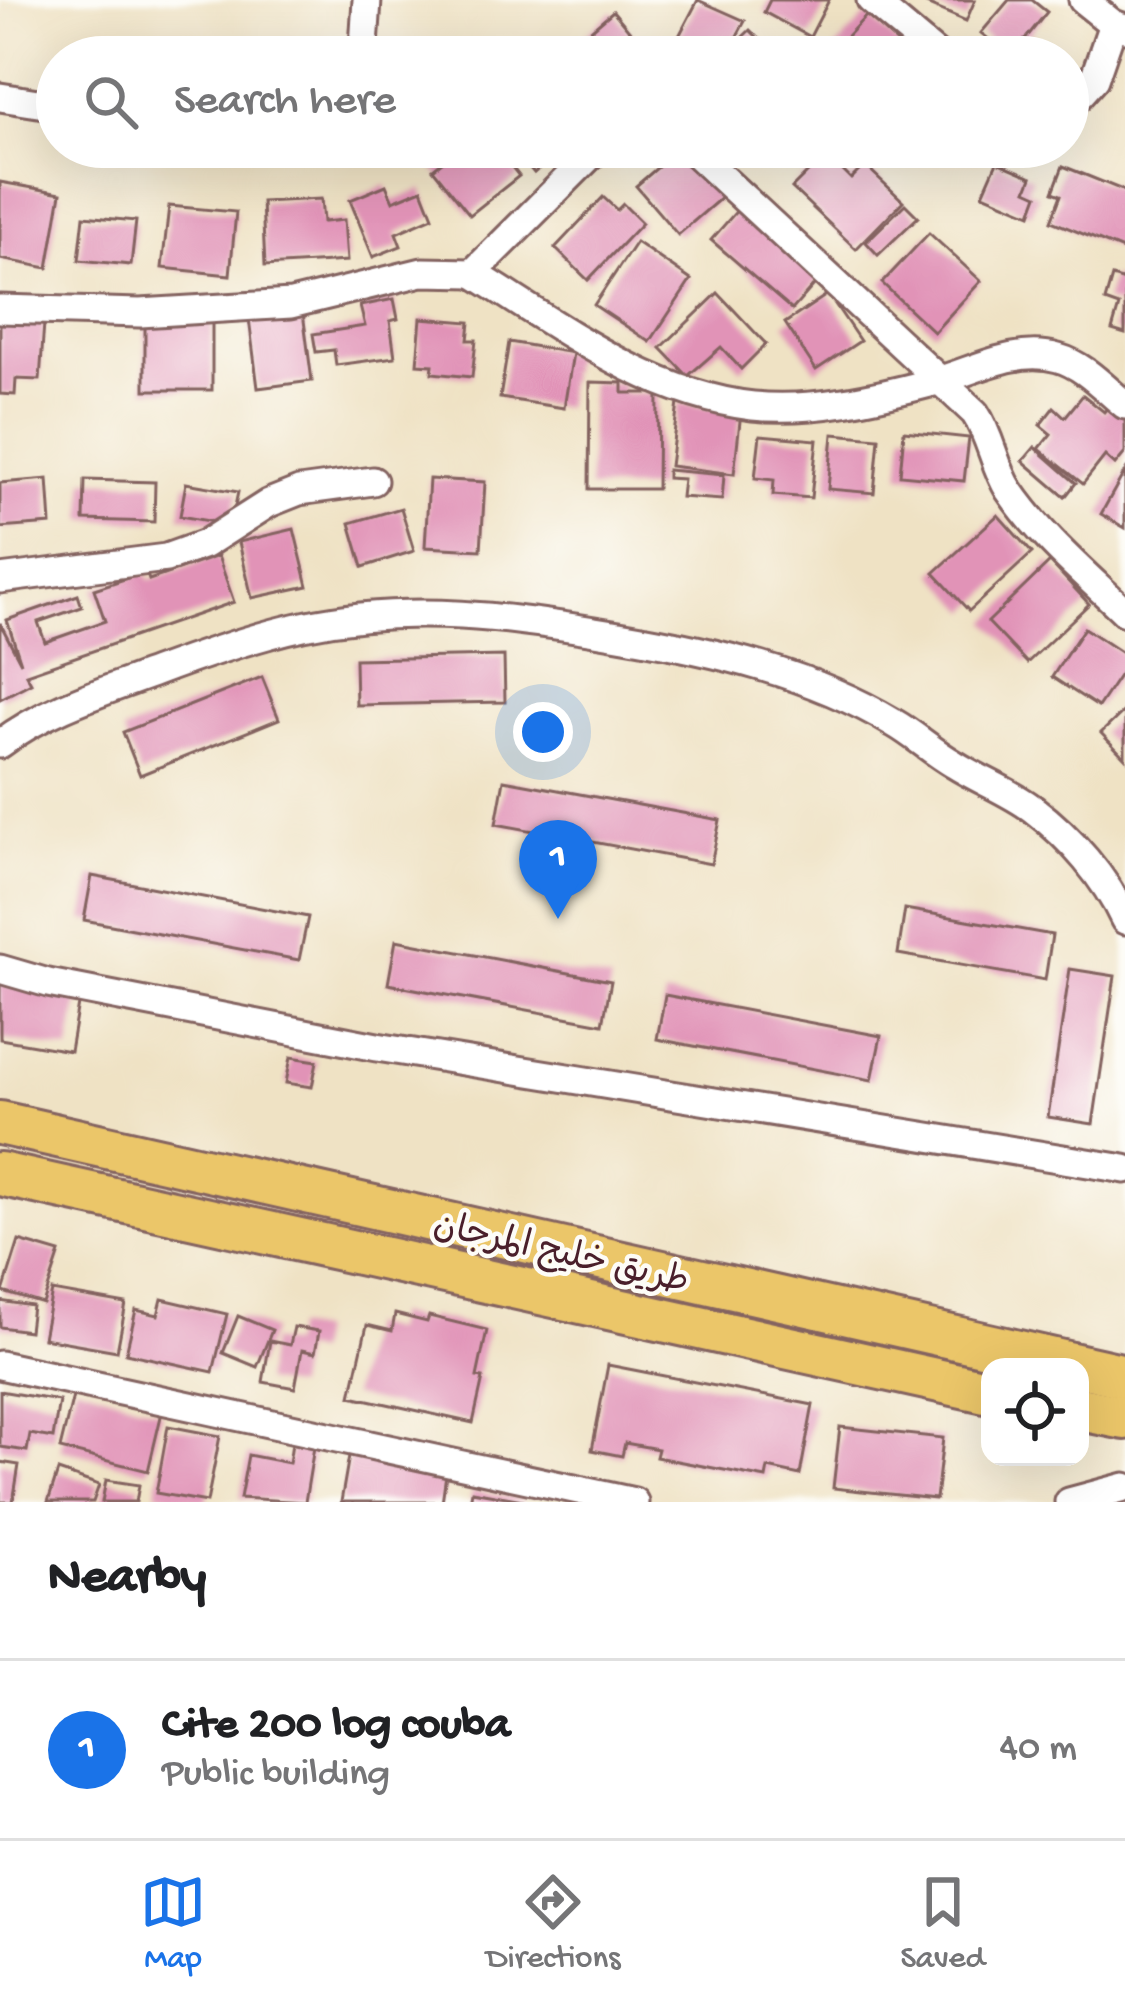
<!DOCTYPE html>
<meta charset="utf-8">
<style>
body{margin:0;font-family:"Gochi Hand","Playpen Sans Arabic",sans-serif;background:#f6f6f6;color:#202124}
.controls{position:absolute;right:36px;bottom:36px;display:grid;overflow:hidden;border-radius:24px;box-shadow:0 12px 48px #0002}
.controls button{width:108px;height:108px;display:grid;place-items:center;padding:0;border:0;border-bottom:3px solid #e0e0e0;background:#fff;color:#202124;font:60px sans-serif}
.you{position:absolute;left:543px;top:732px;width:42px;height:42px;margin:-30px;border:9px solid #fff;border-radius:50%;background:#1a73e8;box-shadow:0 0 0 18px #1a73e833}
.badge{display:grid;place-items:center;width:78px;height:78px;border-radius:50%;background:#1a73e8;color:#fff;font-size:39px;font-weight:700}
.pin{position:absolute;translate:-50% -99px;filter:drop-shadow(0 3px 6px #0008)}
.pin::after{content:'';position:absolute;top:63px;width:42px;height:36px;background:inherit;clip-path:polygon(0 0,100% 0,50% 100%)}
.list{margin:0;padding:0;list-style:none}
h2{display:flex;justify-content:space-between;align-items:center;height:156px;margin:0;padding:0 48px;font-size:51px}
h2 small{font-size:39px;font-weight:400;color:#757577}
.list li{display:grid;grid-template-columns:78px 1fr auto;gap:36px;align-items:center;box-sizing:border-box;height:180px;padding:0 48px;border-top:3px solid #e0e0e0}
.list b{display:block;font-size:45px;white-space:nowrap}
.list p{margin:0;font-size:39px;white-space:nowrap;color:#757577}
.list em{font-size:39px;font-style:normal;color:#757577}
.icon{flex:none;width:66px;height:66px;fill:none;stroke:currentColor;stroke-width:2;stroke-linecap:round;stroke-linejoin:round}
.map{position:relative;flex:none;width:1125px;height:1502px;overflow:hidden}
.search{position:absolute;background:#fff;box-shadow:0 12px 48px #0002;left:36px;right:36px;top:36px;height:132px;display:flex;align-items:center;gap:30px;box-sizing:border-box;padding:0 42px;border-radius:66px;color:#757577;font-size:45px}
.sheet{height:336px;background:#fff}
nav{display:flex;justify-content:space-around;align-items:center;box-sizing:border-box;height:168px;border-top:3px solid #e0e0e0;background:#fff;font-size:33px;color:#757577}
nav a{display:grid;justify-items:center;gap:6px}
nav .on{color:#1a73e8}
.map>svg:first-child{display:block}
.building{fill:#e193b7}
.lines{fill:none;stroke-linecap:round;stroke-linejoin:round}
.street-casing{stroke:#846361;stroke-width:33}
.primary-casing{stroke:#846361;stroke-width:48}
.street{stroke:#fff;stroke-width:27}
.primary{stroke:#ebc669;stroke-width:42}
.labels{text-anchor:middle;stroke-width:9;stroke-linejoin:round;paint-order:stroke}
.street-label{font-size:36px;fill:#4a1f2b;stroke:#fdfcf7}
</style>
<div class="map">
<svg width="1125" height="1502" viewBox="0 0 1125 1502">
<rect width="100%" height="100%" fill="#fdfcf7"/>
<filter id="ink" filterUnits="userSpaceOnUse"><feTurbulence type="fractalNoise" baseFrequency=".00833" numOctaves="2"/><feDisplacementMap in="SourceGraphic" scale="24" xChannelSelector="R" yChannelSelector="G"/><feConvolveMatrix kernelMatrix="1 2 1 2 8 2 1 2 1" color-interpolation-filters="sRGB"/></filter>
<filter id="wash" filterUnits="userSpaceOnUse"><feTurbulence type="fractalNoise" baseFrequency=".004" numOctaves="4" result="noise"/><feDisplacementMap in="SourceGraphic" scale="48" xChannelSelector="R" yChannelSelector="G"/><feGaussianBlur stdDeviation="2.7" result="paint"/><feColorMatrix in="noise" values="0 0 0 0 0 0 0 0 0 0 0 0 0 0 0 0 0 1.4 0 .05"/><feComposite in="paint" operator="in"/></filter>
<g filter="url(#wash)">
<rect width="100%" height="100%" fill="#efe2c4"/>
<g id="blocks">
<g class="building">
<polygon points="698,0 745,21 730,49 750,30 768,48 759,57 721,57 711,51 707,57 668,57"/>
<polygon points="770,0 829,0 810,37 764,12"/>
<polygon points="917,0 975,0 966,21"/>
<polygon points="1009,0 1032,0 1047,12 1011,57 981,33"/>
<polygon points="613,11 651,57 559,57"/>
<polygon points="867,15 907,52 902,57 827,57"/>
<polygon points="461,147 496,147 519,176 470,215 433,169"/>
<polygon points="512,147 563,147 534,173"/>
<polygon points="769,147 808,147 793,166"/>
<polygon points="680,148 722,197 678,235 636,186"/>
<polygon points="826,154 851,179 865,165 903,201 856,249 792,188"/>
<polygon points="997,162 1032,177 1027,190 1038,195 1031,214 983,194"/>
<polygon points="1063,166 1125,191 1125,251 1051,221 1061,195 1053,192"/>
<polygon points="0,182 61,193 48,268 0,259"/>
<polygon points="386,185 393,201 422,189 433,217 396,233 401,246 373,257 350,200"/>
<polygon points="603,197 617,210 623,204 642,223 588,280 555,248"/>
<polygon points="321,199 323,222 344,220 347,261 265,266 262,202"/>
<polygon points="905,204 918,217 878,255 866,242"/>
<polygon points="169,206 236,212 230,275 162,268"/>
<polygon points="740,207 822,276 792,310 711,240"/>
<polygon points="84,216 136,221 131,265 79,260"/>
<polygon points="929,233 981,281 934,332 882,283"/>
<polygon points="636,242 691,280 650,342 594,305"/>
<polygon points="1112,277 1125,281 1125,334 1112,330 1119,306 1105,301"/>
<polygon points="718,293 766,344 741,369 721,347 688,376 661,348"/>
<polygon points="828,294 860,341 816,370 785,323"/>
<polygon points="394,299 398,319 390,321 395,357 336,365 334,350 316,352 313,334 365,326 360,306"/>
<polygon points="302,305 312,381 258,388 248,311"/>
<polygon points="421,318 470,322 468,340 476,340 472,377 432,373 433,365 417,364"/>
<polygon points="0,320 44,323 40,380 16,379 15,395 0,394"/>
<polygon points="145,321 212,322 212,390 145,390"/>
<polygon points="509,342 573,353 564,408 500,398"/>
<polygon points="590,382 623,383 623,393 658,393 657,489 589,489"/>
<polygon points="1083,395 1104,412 1113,401 1125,410 1125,453 1115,465 1105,456 1083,484 1039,449 1051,434 1040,425 1054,407 1065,417"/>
<polygon points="678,403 741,412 734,474 670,466"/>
<polygon points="904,431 969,438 964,481 900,475"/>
<polygon points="833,434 879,438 874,493 828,489"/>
<polygon points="760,435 817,440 811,498 773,495 774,480 755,478"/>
<polygon points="1035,447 1076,483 1065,497 1023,461"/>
<polygon points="667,470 724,475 722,500 681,497 683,479 667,478"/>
<polygon points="1125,471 1125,528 1101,514"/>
<polygon points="48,479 51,524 0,528 0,483"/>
<polygon points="429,479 485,482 481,550 425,547"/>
<polygon points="85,480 155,482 154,522 84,520"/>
<polygon points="186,483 238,492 231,525 180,516"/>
<polygon points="401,508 414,551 363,567 350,523"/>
<polygon points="998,515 1032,553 969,611 934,573"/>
<polygon points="294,529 308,586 252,598 239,542"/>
<polygon points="218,556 234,602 26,674 31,683 0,699 0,623 21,663 7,620 78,595 82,607 38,622 45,642 105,621 94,589 146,572 149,580"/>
<polygon points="1050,562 1089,604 1027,663 988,622"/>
<polygon points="1084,628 1125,655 1125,667 1098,707 1052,677"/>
<polygon points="504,656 505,702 356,705 355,659"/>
<polygon points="262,677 279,719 140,775 123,732"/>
<polygon points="1125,710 1125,758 1101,733"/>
<polygon points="504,780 720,820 711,864 496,824"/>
<polygon points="92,876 308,917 299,960 84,920"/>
<polygon points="905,909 1052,935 1045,980 898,954"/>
<polygon points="396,940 611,981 603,1024 388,984"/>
<polygon points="1070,969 1115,976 1093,1124 1048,1117"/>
<polygon points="0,984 79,998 70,1051 0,1039"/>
<polygon points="665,995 881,1036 872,1080 657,1039"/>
<polygon points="291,1057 317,1061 312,1087 286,1083"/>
<polygon points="19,1241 60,1253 43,1304 3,1292"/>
<polygon points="52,1291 126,1304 117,1351 43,1338"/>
<polygon points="162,1299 227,1314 213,1372 126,1353 136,1310 158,1315"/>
<polygon points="0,1301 32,1306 29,1331 0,1327"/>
<polygon points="395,1314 427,1322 429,1316 487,1330 477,1377 483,1378 473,1423 351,1396 367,1325 392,1331"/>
<polygon points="238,1316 272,1330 257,1367 223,1353"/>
<polygon points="294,1327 319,1331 315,1353 302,1350 295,1388 263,1382 270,1341 290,1345"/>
<polygon points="608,1365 813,1405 800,1475 768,1468 766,1478 656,1457 658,1449 625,1443 622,1456 592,1450"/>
<polygon points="76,1384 162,1412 148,1471 60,1449"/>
<polygon points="0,1391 59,1401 53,1438 30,1434 27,1451 0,1447"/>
<polygon points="168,1426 220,1436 207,1502 156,1493"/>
<polygon points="840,1427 943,1438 936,1499 833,1488"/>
<polygon points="292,1443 314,1447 305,1502 240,1498 248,1455 289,1463"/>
<polygon points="351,1444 448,1460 442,1502 341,1502"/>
<polygon points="0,1462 19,1465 13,1502 0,1502"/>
<polygon points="58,1471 99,1485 93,1502 48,1502"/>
<polygon points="106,1480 139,1485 136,1502 102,1502"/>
<polygon points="472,1491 523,1500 523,1502 470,1502"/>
</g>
</g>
</g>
<g filter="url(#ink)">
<use href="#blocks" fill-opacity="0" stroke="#846361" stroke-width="3"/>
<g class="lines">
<g class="street-casing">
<g id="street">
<polyline points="871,0 939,57"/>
<polyline points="1083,0 1113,24 1125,28"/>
<polyline points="359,57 364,47 367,0"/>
<polyline points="0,97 57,106"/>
<polyline points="1068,108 1094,79 1113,24"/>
<path d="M689,147l286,266c16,24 19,53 34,77 31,46 75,83 116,122"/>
<path d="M473,273c86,53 175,121 280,133 60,6 123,-9 181,-24 40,-11 82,-36 124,-24 26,7 47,31 67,47"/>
<polyline points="0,309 140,313 291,304 422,272 473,273 599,147"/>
<polyline points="0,579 166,558 205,544 269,503 299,491 373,481"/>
<path d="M0,744c46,-35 102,-52 156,-72 48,-18 97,-35 147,-46 107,-23 210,-9 316,9 94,16 192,38 275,88 21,12 39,29 60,41 25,16 55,27 79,45 38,29 72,68 92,111"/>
<polyline points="0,969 48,983 377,1047 1125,1169"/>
<polyline points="0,1365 634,1502"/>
<polyline points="1069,1502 1125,1487"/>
</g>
</g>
<g class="primary-casing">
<g id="primary">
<polyline points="0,1123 1125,1376"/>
<polyline points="0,1174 990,1392"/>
<polyline points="1080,1409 1125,1418"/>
</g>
</g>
<use href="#street" class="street"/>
<use href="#primary" class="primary"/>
</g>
</g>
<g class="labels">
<g class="street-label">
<text transform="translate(562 1250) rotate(13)" y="13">طريق خليج المرجان</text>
</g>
</g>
</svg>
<div class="controls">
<button><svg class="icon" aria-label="locate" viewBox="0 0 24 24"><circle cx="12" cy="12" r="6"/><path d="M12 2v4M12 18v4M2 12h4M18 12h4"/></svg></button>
</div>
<div class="you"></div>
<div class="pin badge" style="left:558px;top:919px">1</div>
<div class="search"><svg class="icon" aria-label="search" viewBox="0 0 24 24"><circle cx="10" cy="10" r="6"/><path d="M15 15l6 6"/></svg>Search here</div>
</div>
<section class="sheet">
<h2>Nearby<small></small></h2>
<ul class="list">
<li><span class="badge">1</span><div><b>Cite 200 log couba</b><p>Public building</p></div><em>40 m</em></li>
</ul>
</section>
<nav>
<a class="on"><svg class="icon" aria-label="map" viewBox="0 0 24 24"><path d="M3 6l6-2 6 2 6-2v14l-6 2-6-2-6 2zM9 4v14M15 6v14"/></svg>Map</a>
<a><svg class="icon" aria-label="directions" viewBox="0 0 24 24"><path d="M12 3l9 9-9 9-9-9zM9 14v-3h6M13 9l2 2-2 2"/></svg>Directions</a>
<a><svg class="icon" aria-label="saved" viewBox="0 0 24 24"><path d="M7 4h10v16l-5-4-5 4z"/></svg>Saved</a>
</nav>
